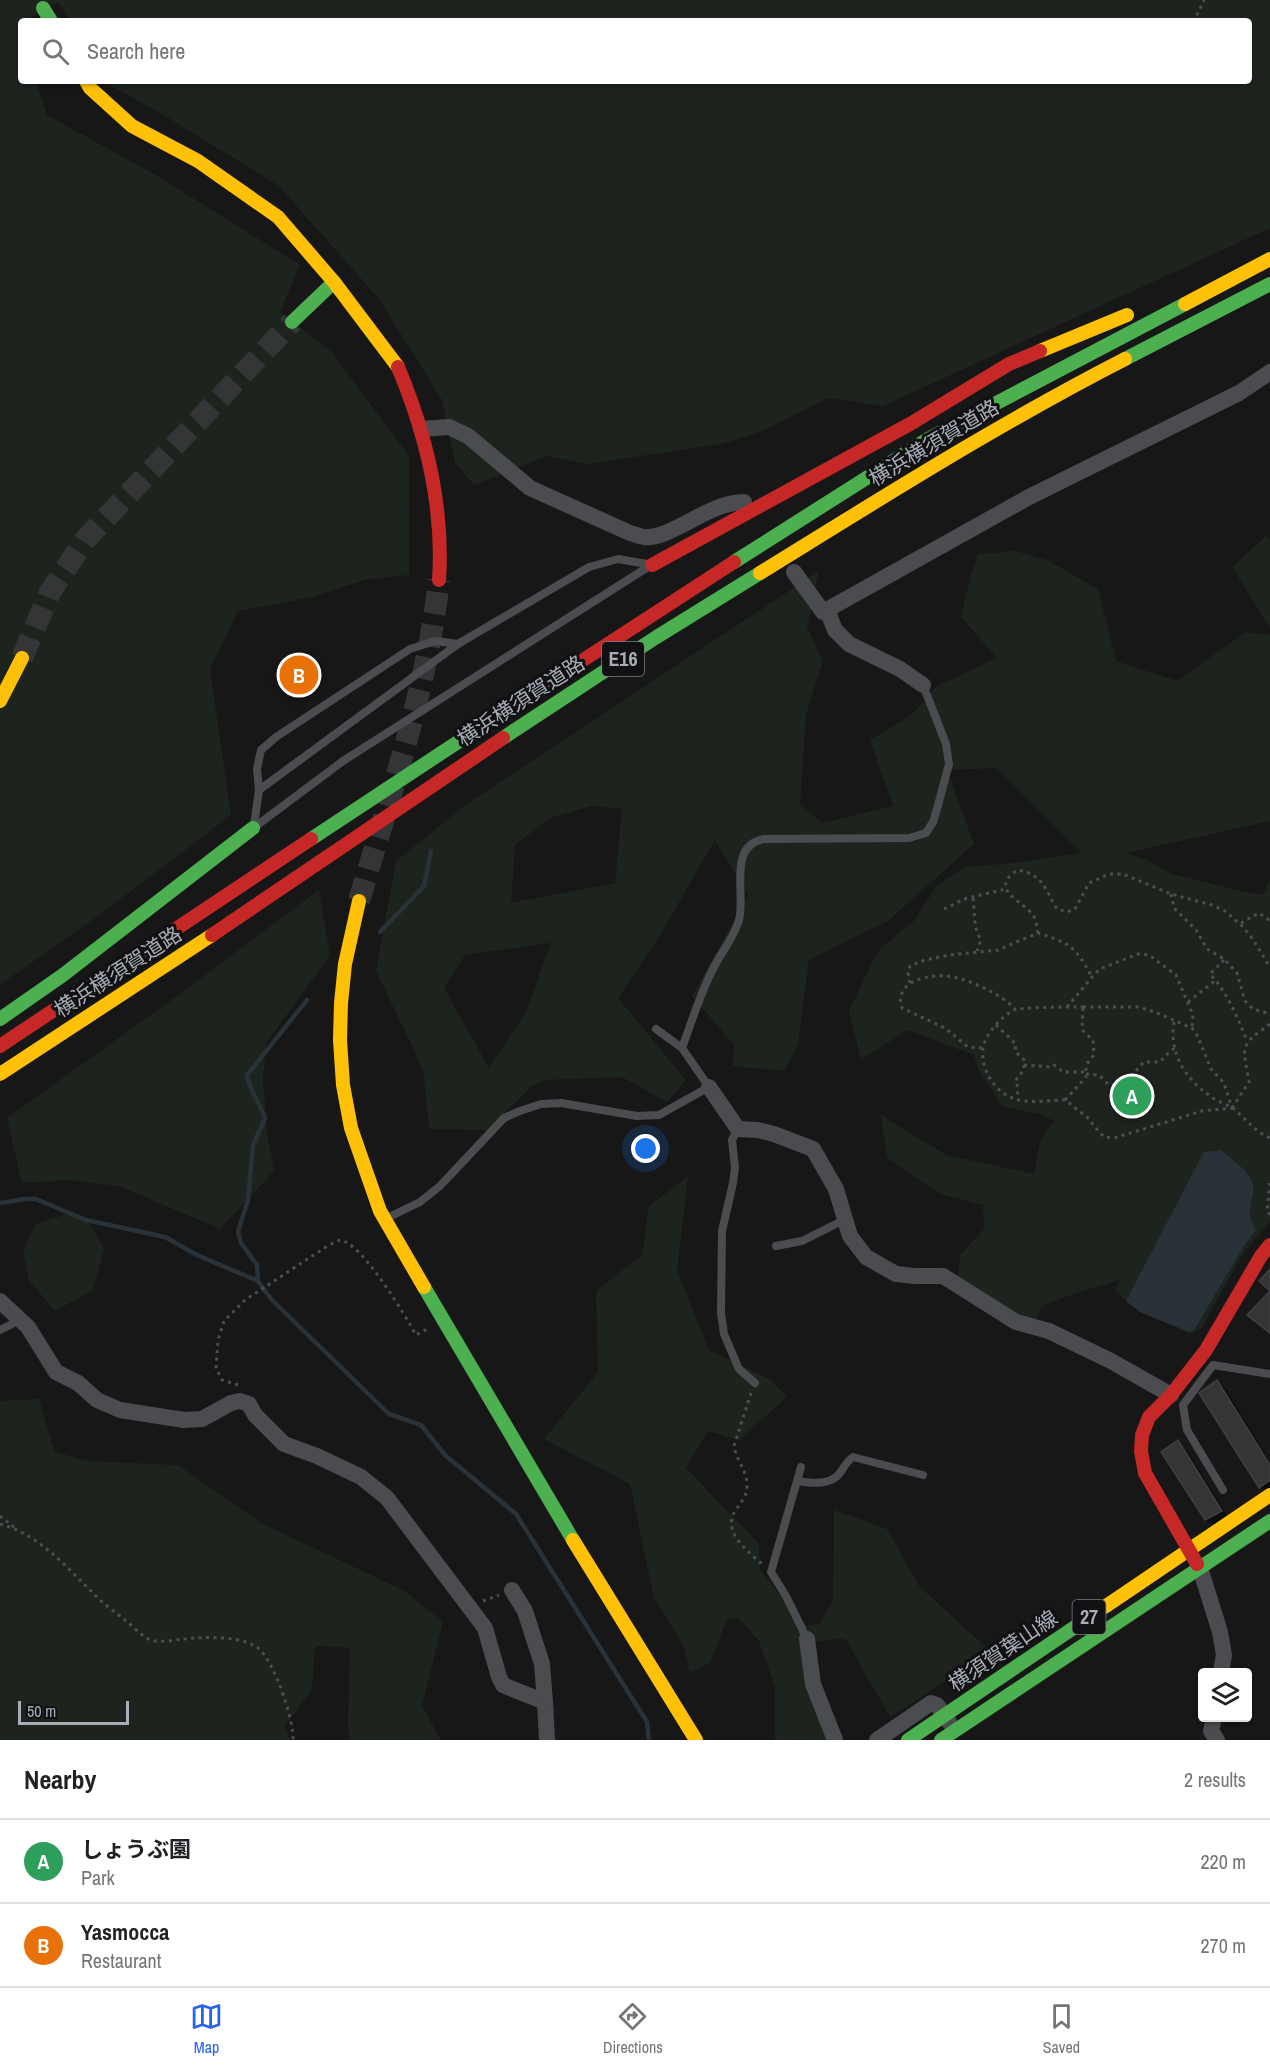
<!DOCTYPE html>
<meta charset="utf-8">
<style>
body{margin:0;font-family:"Archivo Narrow","Noto Sans JP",sans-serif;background:#f2f2f2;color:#202124}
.controls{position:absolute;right:18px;bottom:18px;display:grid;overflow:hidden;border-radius:6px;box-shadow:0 2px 4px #0004}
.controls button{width:54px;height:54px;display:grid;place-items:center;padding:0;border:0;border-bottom:2px solid #e0e0e0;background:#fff;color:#202124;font:30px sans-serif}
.scale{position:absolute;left:18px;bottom:15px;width:111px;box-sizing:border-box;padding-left:6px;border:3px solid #a8adb8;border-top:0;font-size:16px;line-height:21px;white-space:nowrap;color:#a8adb8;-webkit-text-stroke:4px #111113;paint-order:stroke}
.you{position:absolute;left:646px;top:1149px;width:21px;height:21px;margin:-15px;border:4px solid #fff;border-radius:50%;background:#1a73e8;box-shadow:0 0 0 9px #1a73e833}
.badge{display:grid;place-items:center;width:39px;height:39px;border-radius:50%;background:#2563eb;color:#fff;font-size:20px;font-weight:700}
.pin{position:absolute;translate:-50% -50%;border:3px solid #fff;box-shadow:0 2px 6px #0006}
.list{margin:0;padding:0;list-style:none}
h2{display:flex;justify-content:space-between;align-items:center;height:78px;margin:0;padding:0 24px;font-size:26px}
h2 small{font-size:20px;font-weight:400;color:#757577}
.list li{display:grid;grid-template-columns:39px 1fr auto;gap:18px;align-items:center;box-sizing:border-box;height:84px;padding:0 24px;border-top:2px solid #e0e0e0}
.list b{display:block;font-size:22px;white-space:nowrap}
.list p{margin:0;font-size:20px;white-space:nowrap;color:#757577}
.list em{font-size:20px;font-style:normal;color:#757577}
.icon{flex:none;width:33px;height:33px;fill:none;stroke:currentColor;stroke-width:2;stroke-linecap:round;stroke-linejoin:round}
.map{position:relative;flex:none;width:1270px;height:1740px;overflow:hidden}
.search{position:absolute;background:#fff;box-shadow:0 2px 4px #0004;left:18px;right:18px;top:18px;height:66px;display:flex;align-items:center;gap:15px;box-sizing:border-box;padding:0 21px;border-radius:6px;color:#757577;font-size:22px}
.sheet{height:246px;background:#fff}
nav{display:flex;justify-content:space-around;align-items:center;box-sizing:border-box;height:84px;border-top:2px solid #e0e0e0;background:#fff;font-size:16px;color:#757577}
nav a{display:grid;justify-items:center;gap:3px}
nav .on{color:#2563eb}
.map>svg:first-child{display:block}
.green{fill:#1d241e;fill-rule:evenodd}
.water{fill:#2a3239}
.shadow{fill:#0007}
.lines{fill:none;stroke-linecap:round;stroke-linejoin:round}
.stream{stroke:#2a3239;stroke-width:4.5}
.building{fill:#353536;stroke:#3f4043;stroke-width:1.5}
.secondary-tunnel{stroke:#343537;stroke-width:22;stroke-dasharray:22 11;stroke-linecap:butt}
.path{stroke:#4d4e52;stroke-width:3;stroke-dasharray:3 4.5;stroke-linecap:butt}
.lane{stroke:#4b4c50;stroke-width:8}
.street{stroke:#4b4c50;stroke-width:16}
.fast{stroke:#4caf50;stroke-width:14}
.slow{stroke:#ffc107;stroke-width:14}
.jam{stroke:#c62828;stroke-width:14}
.labels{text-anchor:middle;stroke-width:6;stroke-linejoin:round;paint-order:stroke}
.shield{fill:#111113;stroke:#7b7e86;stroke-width:1.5}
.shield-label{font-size:20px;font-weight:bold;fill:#a8adb8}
.street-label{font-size:21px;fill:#a8adb8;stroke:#111113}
</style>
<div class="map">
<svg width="1270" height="1740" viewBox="0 0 1270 1740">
<rect width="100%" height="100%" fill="#171717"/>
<g class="green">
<polygon points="0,0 1270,0 1270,228 883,406 828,398 762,431 722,444 587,464 547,456 474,485 455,463 442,400 379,299 279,186 157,111 111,86 108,81 1249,81 1249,21 70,21 58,2 31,17 31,21 21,21 21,81 36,81 47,115 154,174 300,265 280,312 331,351 409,456 409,575 365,580 312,597 238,611 210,669 231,815 102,913 0,985"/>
<polygon points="1267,535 1270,540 1270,628 1232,567"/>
<path d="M1015,551l32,9 51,29 18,72 61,20 69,-49 24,3v186l-144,32 21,7 25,14 70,17 22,4 6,-16v343l-26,30 -43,77 -11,5 -50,-22 -25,-21 5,-11 -44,13 -34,13 -11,26 -73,-54 2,-23 24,-26 -1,-24 -43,-11 -53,-36 -6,-43 65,40 88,19c4,-18 4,-43 22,-52l-16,-8 -37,-7 -24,-36 -5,-16 -67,-25 -46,30 -12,-49 25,-53 8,-11 31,-25 25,-38 27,-17 48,-4 69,-10 -85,-85 -50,2 27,74 -86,77 -79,39 -11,84 -14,27 -51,-5 1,-21 -42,-49 56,-101 -33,-55 -56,97 -41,61 68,82 -19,22 -45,-25 -76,3 -14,6 -45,44 -58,-1 -6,-60 -47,-98 20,-110 71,-57 352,-233 -12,56 16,34 -17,53 -6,90 22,19 71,-17 -23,-66 41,-25 26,-29 60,-28 -36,-41 9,-38 8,-25zM591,806l31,3 -7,74 -104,20 4,-58 35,-27zM551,943l-26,71 -36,54 -45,-80 21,-33z"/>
<polygon points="319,890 330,956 266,1043 263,1080 267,1132 274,1171 220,1229 119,1186 68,1180 22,1183 7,1118 181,993"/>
<polygon points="688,1176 677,1271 709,1350 771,1380 787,1397 739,1440 708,1431 686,1468 759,1544 760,1570 806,1626 819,1624 833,1600 834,1510 887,1529 919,1586 991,1652 890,1717 845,1638 804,1643 833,1740 775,1740 775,1687 759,1641 738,1617 727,1619 710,1663 690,1672 683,1644 654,1598 630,1484 544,1439 598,1372 596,1291 642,1255 649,1206"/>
<polygon points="71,1213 89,1223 104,1249 93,1290 55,1311 29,1280 23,1253 35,1224"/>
<polygon points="39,1399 54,1451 85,1461 178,1465 263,1524 405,1591 443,1622 422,1706 441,1740 349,1740 348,1721 350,1648 315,1646 312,1690 285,1726 290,1740 0,1740 0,1401"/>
</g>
<path class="water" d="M1221,1150c9,8 21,16 28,26 13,17 -9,32 7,54l-11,14 -51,86 -4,2 -50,-20 -14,-11 78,-149z"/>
<g class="shadow">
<polygon points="1217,1381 1226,1390 1270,1462 1270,1495 1260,1487"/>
<polygon points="1178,1442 1187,1451 1230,1520 1215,1528 1206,1519 1163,1452"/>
</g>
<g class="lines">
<g class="stream">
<polyline points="380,932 424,886 431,851"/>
<polyline points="0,1203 25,1199 36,1199 86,1220 165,1237 197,1255 258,1281 271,1299 389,1414 421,1425 446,1456 516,1514 647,1722 649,1740"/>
<path d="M258,1281l-1,-16 -16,-22 -3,-11 10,-32 5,-55 12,-27c-5,-15 -17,-30 -18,-43l60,-75"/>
</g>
</g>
<g class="building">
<polygon points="1270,1269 1270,1333 1247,1315 1270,1291 1259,1281"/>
<polygon points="1217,1380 1270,1465 1270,1480 1259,1488 1199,1393"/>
<polygon points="1178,1440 1222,1511 1205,1520 1161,1452"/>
</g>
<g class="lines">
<g class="secondary-tunnel">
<polyline points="22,658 50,592 85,540 292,322"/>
<path d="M359,901c31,-106 68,-211 80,-321"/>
</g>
<g class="path">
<polyline points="1192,21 1196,17 1204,0"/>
<polyline points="1171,894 1174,908 1196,930 1207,949 1224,959 1237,973 1245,1001 1253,1009 1270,1014"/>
<path d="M973,898c2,15 0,29 8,42l-4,11"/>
<polyline points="944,909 964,899 1006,889"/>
<polyline points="1241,923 1259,913 1270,921"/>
<path d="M1038,933c-2,-6 -1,-14 -6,-19 -12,-15 -43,-24 -15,-44 26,4 28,19 40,39l10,3 8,-3 14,-26 20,-9h14l48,20 41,11 13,6 17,15 10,12 18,29"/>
<path d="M1224,960l-14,14c17,18 28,44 37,67"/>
<path d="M910,983l-2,-10 2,-7 15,-6 24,-5 49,-5 40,-17c33,11 36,12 54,44"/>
<polyline points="1188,1002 1216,980"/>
<polyline points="1067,1007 1092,977 1100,969 1138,954 1149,955 1176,975 1193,1015 1192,1028"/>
<path d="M1083,1007h55l17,5 37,16 6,9 13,32 13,14 8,25 -30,3 -88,27 -10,-1 -4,-4 -13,-16 -22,-17c-15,0 -36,4 -50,-1 -20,-6 -35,-30 -32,-51 2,-14 19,-32 31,-38 7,-3 57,-3 69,-3z"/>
<path d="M1174,1022c-5,32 11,56 36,74 7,6 17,8 24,13 12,10 21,23 36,29"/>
<polyline points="996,1025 1016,1044 1015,1051 1024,1060 1024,1070 1015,1081 1017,1084 1018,1099"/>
<path d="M982,1048l-14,-1 -23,-19 -43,-20c-9,-26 26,-34 45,-32 20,2 56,19 68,33"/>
<polyline points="1024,1065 1051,1067 1054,1065 1063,1072 1086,1072"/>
<polyline points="1086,1074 1099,1075 1109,1085 1124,1084 1144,1062 1160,1062 1169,1052 1175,1048"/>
<polyline points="1065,1100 1086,1077 1086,1065 1094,1055 1093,1040 1082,1030 1083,1007"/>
<path d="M1232,1108l17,-26c-6,-37 -11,-35 21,-58"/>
<polyline points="1270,1183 1267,1211 1270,1215"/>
<path d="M238,1385l-16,-5 -6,-12 2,-28 6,-19 21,-21 84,-55 11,-5c22,3 65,75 76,95l13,-7"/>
<path d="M751,1393l-17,53c2,14 14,26 13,40 0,11 -7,17 -12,25 -13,22 13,40 28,54"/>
<polyline points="0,1516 15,1528"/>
<path d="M0,1524c40,11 65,42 94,70 9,10 21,18 31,26 8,6 17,17 26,20 9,3 22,0 32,-1 21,-2 57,-4 75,9 16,12 36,72 35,92"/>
<polyline points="483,1601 499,1595"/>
</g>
<g class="lane">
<polyline points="259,790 458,644"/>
<polyline points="254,825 259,790 257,769 261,750 276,737 410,649 435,641 458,644 589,567 618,559 647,564"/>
<polyline points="256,826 343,761 648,567"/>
<path d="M682,1048c10,-27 18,-54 31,-79 8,-17 21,-31 26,-49 7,-27 -12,-74 25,-81l145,-1 17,-5 7,-11 4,-13 12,-45 -3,-20 -23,-59"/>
<polyline points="738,1129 732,1140 735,1168 733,1183 722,1231 721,1313 724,1334 739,1369 755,1383"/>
<polyline points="385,1219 420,1202 440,1186 504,1118 520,1111 541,1104 561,1103 637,1116 659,1115 709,1087 682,1048 656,1029"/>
<polyline points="776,1246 802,1241 844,1220"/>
<polyline points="0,1330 20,1320"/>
<polyline points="801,1467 771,1572 786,1596 807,1639"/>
<path d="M798,1481c14,2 32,5 42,-8 4,-6 7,-12 13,-16l70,18"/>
<polyline points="1223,1490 1187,1430 1183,1405 1213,1365 1270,1374"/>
</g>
<g class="street">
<path d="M421,429l28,-2 19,9 62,52 100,45c4,1 9,3 14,4 27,3 64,-35 100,-35"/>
<polyline points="794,572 823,612 1029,497 1239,393 1270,372"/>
<polyline points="827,610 835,630 849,644 900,669 923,685"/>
<polyline points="709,1087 738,1129 758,1130 774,1134 813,1149 836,1189 850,1236 866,1257 896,1274 914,1276 943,1276 1016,1322 1049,1331 1111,1361 1171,1395"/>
<polyline points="0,1301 28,1327 56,1372 78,1383 97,1400 120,1410 184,1420 202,1419 231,1403 240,1401 249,1404 255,1415 284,1444 317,1456 361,1477 387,1498 485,1628 499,1677 503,1685 545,1702 547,1740"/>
<polyline points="1200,1568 1220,1632 1224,1655 1221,1672"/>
<polyline points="512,1590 525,1611 542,1664 545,1702"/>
<polyline points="807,1639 813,1684 835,1740"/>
<polyline points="1214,1718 1211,1731 1217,1740"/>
<polyline points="877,1740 931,1703 937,1705 949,1722"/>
</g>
<g class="fast">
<polyline points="43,8 51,21"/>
<polyline points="292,322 334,282"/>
<polyline points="1125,359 1270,284"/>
<polyline points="734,562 928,439 1185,304"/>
<polyline points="503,738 655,638 760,573"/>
<polyline points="311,839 517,703"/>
<polyline points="0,1019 63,975 253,828"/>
<polyline points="424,1287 573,1540"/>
<polyline points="908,1740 1106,1606"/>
<polyline points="941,1740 1270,1521"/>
</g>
<g class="slow">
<polyline points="86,81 90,88 132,126 198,161 278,217 334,282 398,367"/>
<polyline points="1185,304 1270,259"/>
<polyline points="1040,351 1127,315"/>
<path d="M760,573c120,-74 240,-150 365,-214"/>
<polyline points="0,701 22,658"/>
<polyline points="359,901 345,964 341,1003 340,1040 343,1085 351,1128 380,1211 424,1287"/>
<polyline points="0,1074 212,935"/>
<polyline points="573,1540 696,1740"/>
<polyline points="1106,1606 1270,1495"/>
</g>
<g class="jam">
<path d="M398,367c28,67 46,140 41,213"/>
<polyline points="652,565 910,424 1009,364 1040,351"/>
<polyline points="517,703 734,562"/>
<polyline points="212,935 503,738"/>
<polyline points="0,1046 311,839"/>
<polyline points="1197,1564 1145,1473 1141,1451 1142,1435 1149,1417 1171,1395 1206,1350 1261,1256 1270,1245"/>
</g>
</g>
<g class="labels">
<g class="shield">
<rect x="602" y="642" width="42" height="34" rx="4.5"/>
<rect x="1072.5" y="1600" width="33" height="34" rx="4.5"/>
</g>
<g class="shield-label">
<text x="623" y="666">E16</text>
<text x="1089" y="1624">27</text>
</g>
<g class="street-label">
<text transform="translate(934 443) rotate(-31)" y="7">横浜横須賀道路</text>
<text transform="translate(521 701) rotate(-33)" y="7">横浜横須賀道路</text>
<text transform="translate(118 972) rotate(-33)" y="7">横浜横須賀道路</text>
<text transform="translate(1003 1651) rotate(-34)" y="7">横須賀葉山線</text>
</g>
</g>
</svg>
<div class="controls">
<button><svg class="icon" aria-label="layers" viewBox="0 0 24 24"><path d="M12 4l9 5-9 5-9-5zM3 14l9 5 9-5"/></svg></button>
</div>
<div class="scale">50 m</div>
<div class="you"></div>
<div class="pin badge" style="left:1132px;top:1096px;background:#2e9e5b">A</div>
<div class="pin badge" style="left:299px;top:675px;background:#e8710a">B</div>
<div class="search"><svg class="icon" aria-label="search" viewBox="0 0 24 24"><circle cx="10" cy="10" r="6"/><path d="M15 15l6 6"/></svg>Search here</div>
</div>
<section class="sheet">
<h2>Nearby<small>2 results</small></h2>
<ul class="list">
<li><span class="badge" style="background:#2e9e5b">A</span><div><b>しょうぶ園</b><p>Park</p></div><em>220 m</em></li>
<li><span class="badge" style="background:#e8710a">B</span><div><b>Yasmocca</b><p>Restaurant</p></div><em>270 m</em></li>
</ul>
</section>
<nav>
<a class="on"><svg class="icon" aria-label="map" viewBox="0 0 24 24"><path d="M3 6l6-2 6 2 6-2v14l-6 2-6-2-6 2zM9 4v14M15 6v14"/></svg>Map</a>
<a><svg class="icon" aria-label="directions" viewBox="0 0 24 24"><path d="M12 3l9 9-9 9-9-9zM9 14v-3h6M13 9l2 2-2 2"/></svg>Directions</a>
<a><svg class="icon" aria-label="saved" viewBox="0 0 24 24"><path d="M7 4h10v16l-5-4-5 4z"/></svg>Saved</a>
</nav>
